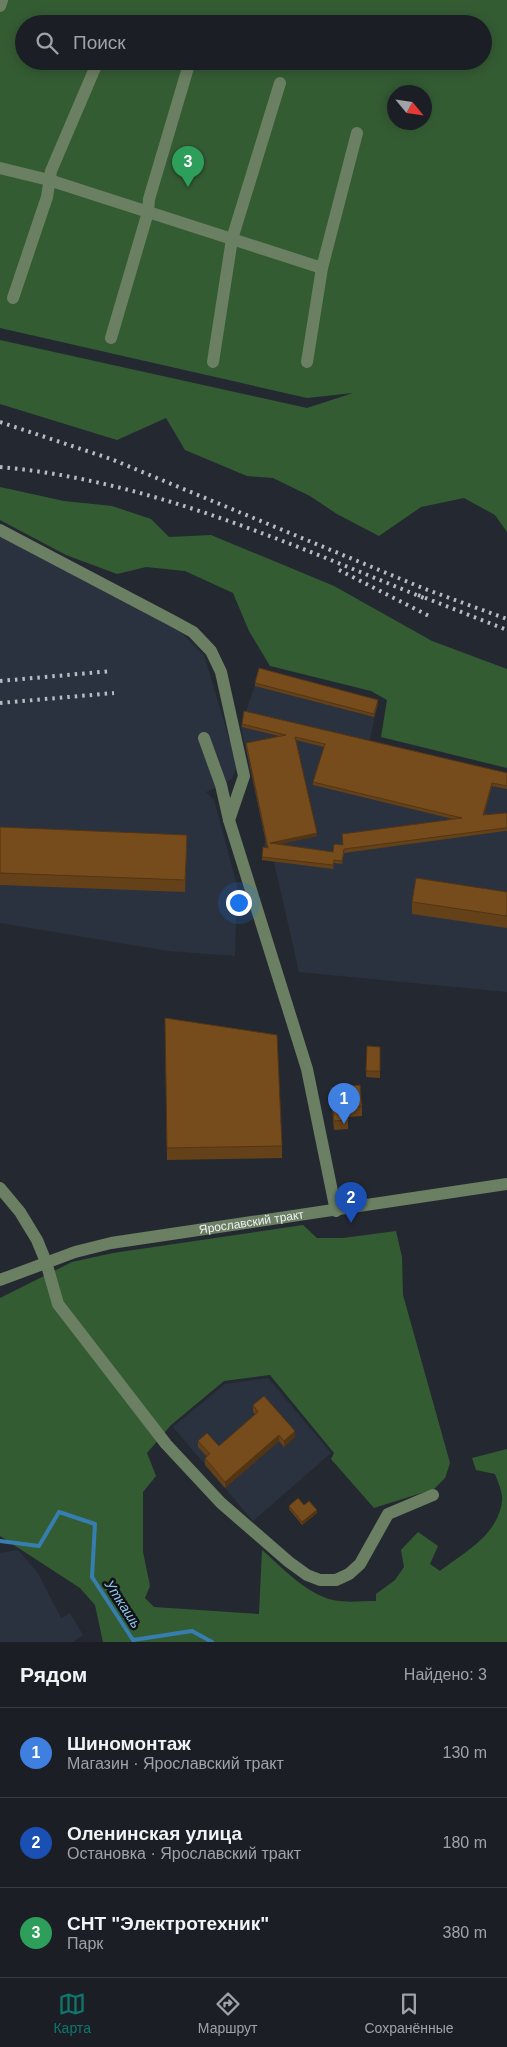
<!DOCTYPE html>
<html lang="ru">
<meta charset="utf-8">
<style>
body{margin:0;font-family:Arial,sans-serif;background:#24272d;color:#f1f3f6}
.compass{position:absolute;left:387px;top:85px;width:45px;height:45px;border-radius:50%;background:#1b1f25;box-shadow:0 2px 12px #0003;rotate:119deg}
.you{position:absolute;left:238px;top:902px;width:18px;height:18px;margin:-12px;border:4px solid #fff;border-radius:50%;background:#1a73e8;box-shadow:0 0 0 8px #1a73e833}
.badge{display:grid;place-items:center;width:32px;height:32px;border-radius:50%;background:#0f766e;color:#fff;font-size:16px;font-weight:700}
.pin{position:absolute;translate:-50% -41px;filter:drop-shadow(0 1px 2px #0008)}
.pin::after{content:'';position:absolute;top:26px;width:18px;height:15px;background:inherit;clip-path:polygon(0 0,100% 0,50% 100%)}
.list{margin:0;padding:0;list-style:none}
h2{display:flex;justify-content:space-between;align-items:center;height:65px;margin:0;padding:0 20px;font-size:21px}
h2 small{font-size:16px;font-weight:400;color:#a0a2a7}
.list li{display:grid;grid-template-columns:32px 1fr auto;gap:15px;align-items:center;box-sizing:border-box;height:90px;padding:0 20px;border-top:1px solid #393d42}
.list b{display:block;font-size:19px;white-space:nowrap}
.list p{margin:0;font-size:16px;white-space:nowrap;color:#a0a2a7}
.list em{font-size:16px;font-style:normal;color:#a0a2a7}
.icon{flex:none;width:28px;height:28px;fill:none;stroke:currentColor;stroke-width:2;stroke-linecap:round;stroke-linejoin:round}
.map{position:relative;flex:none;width:507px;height:1642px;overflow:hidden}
.search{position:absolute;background:#1b1f25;box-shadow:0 2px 12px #0003;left:15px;right:15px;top:15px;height:55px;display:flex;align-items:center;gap:12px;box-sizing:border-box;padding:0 18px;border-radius:28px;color:#a0a2a7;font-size:19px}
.sheet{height:335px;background:#1b1f25}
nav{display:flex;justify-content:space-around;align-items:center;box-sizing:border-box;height:70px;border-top:1px solid #393d42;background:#1b1f25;font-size:14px;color:#a0a2a7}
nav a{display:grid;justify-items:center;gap:2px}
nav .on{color:#0f766e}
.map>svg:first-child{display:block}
.built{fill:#2a323f}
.green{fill:#345c33;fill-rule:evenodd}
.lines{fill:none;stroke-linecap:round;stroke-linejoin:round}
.stream{stroke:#377eb0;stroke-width:4}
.minor{stroke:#6b7f63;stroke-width:12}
.rail{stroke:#b8bcc2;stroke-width:4;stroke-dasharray:2.5 5;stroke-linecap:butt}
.wall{fill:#654119;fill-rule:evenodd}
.shaded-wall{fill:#533514}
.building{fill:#764c1d;stroke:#533514;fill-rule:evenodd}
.labels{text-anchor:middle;stroke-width:5;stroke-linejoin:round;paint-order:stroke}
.street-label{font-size:12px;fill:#edf0f5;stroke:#101215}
.water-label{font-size:14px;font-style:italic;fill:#91c7f0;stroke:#101215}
</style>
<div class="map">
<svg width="507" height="1642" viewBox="0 0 507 1642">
<rect width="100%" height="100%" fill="#242931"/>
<g class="built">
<polygon points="0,536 177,629 204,655 237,765 232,779 206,792 214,800 237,885 235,956 168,951 0,923"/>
<polygon points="259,672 378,703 369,743 507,776 507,992 299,972 274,862 262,860 265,839 241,727"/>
<polygon points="268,1378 331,1453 253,1521 173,1427 225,1384"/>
<polygon points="18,1550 38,1573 61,1618 70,1613 83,1635 73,1642 0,1642 0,1553"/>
</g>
<g class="green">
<path d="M0,0h507v532l-12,-17 -31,-17 -43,9 -42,29 -42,-22 -27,-18 -37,-18 -26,-2 -62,-26 -19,-32 -49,22 -117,-36v-64l307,68 46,-15 -46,5 -307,-70zM24,24h459v37h-459zM394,92h30v30h-30z"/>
<polygon points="0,487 64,501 112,506 151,519 169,537 211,535 334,586 432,641 507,669 507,768 381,737 387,700 371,691 270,666 249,631 233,593 185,571 146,567 117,574 66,555 0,520"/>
<path d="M303,1225l14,13h26l53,-7 6,26 1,38 47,168 -5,15 -11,11 -60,19 -43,-49 3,-6 -64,-78 -46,6 -53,44 -24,28 9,23 -13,16v60l7,34 -5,12 9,9 105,7 3,-64c20,17 44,44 71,50 13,3 29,1 43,1v-7l19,-14 9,-13 -3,-17 17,-18 20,14 -8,18 10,7c25,-19 58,-36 62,-70 1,-8 -4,-19 -7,-27l-19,-4 -4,-12 35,-9v193h-404l-8,-37 -15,-17 -80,-52v-238l72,-36 41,-9z"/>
</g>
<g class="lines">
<polyline class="stream" points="0,1541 39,1546 59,1512 95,1524 92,1577 133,1640 192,1631 212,1642"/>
<g class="minor">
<polyline points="0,6 2,0"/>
<polyline points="0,168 49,180 322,268"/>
<polyline points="13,298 47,197 51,171 98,61"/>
<polyline points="111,338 148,212 149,199 190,61"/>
<polyline points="213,362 232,239 280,83"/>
<polyline points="307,362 322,268 357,133"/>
<polyline points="0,530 173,621 193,632 211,651 221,672 244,776 229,820 307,1069 336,1211"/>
<polyline points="204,738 221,785 229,820"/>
<polyline points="0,1188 20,1212 37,1240 46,1262 58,1304 166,1444 221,1503 289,1562 307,1575 320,1580 336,1580 349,1574 360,1564 388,1514 433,1495"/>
<path id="s1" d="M0,1280l75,-28 36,-9 396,-59"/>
</g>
<g class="rail">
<polyline points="0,422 111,459 425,589 507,619"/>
<path d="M0,467c148,13 288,76 424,131"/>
<polyline points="339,570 431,617"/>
<polyline points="418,595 507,630"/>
<polyline points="0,681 112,671"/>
<polyline points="0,703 114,693"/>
</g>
</g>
<g class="wall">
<polygon points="255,683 378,703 374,717 255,686"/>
<path d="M242,724l265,49v16l-15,-3 -8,29 23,-2v18h-2l-161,22 -2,11 -8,-1 -1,6 -71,-9v-3l5,-10 -21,-100v-4l33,-7 -37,-9zM296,740l28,7 -11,35v3l140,34 -110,26 -10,7 -54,-8 38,-8z"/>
<polygon points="0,827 187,847 185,892 0,885"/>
<polygon points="507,892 507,928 412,914 412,902"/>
<polygon points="165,1018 282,1146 282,1158 167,1160"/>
<polygon points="367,1046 380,1047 380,1078 366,1077"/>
<polygon points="331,1088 362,1106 362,1116 348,1117 348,1129 334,1130 331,1097"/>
<polygon points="253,1405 295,1437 284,1447 279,1441 225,1488 205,1465 205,1458 207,1457 198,1447 198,1441 219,1446 255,1414 253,1412"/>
<polygon points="304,1505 317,1513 302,1525 289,1509 289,1506"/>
</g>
<g class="shaded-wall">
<polygon points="492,783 492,786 483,819 483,815"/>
<polygon points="317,833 317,836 270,846 270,843"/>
<polygon points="295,1431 295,1437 284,1447 284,1441"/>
<polygon points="279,1435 279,1441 225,1488 225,1482"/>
<polygon points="317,1510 317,1513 302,1525 302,1522"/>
</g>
<g class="building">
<polygon points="259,668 378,700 374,714 255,683"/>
<path d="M244,711l263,62v13l-15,-3 -9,32 22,-2h2v15h-2l-161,21 -2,12 -8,-1 -1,5 -71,-8 1,-10 5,1 -22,-105 40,-8 -44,-11zM295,737l30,7 -12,38 149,36 -120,16 1,11 -9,-1 -1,8 -63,-9 47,-10z"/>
<polygon points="0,827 187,835 185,880 0,873"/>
<polygon points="416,878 507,892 507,916 412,902"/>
<polygon points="165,1018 277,1035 282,1146 167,1148"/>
<polygon points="367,1046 380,1047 380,1071 366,1071"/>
<polygon points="360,1085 362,1106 347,1108 348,1120 334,1121 331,1088"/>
<polygon points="264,1396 295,1431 284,1441 279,1435 225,1482 205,1458 210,1454 198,1441 207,1433 219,1446 258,1412 253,1405"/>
<polygon points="298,1498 304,1505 309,1501 317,1510 302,1522 289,1506"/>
</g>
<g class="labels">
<g class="street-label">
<text dy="4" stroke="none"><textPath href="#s1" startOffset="259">Ярославский тракт</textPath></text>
</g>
<g class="water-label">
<text transform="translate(123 1604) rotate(57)" y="5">Уткашь</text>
</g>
</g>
</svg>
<svg class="compass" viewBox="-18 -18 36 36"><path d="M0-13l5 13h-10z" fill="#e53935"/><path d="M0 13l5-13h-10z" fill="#a0a2a7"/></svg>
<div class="you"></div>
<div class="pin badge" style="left:344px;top:1124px;background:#3f7fe0">1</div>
<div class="pin badge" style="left:351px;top:1223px;background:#1a4fb4">2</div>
<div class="pin badge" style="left:188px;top:187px;background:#2e9e5b">3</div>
<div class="search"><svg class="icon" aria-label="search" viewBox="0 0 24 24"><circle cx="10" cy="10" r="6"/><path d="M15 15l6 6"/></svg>Поиск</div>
</div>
<section class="sheet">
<h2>Рядом<small>Найдено: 3</small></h2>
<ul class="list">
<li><span class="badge" style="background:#3f7fe0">1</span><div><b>Шиномонтаж</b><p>Магазин · Ярославский тракт</p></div><em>130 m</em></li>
<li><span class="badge" style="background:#1a4fb4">2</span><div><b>Оленинская улица</b><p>Остановка · Ярославский тракт</p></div><em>180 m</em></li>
<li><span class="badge" style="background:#2e9e5b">3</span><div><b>СНТ &quot;Электротехник&quot;</b><p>Парк</p></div><em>380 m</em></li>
</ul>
</section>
<nav>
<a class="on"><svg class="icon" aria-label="map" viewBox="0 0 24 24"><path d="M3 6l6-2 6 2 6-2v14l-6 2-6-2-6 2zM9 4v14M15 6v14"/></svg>Карта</a>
<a><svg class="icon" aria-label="directions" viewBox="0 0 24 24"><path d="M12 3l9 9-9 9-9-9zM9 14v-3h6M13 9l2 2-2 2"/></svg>Маршрут</a>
<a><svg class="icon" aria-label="saved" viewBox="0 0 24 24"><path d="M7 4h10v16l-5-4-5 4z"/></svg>Сохранённые</a>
</nav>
